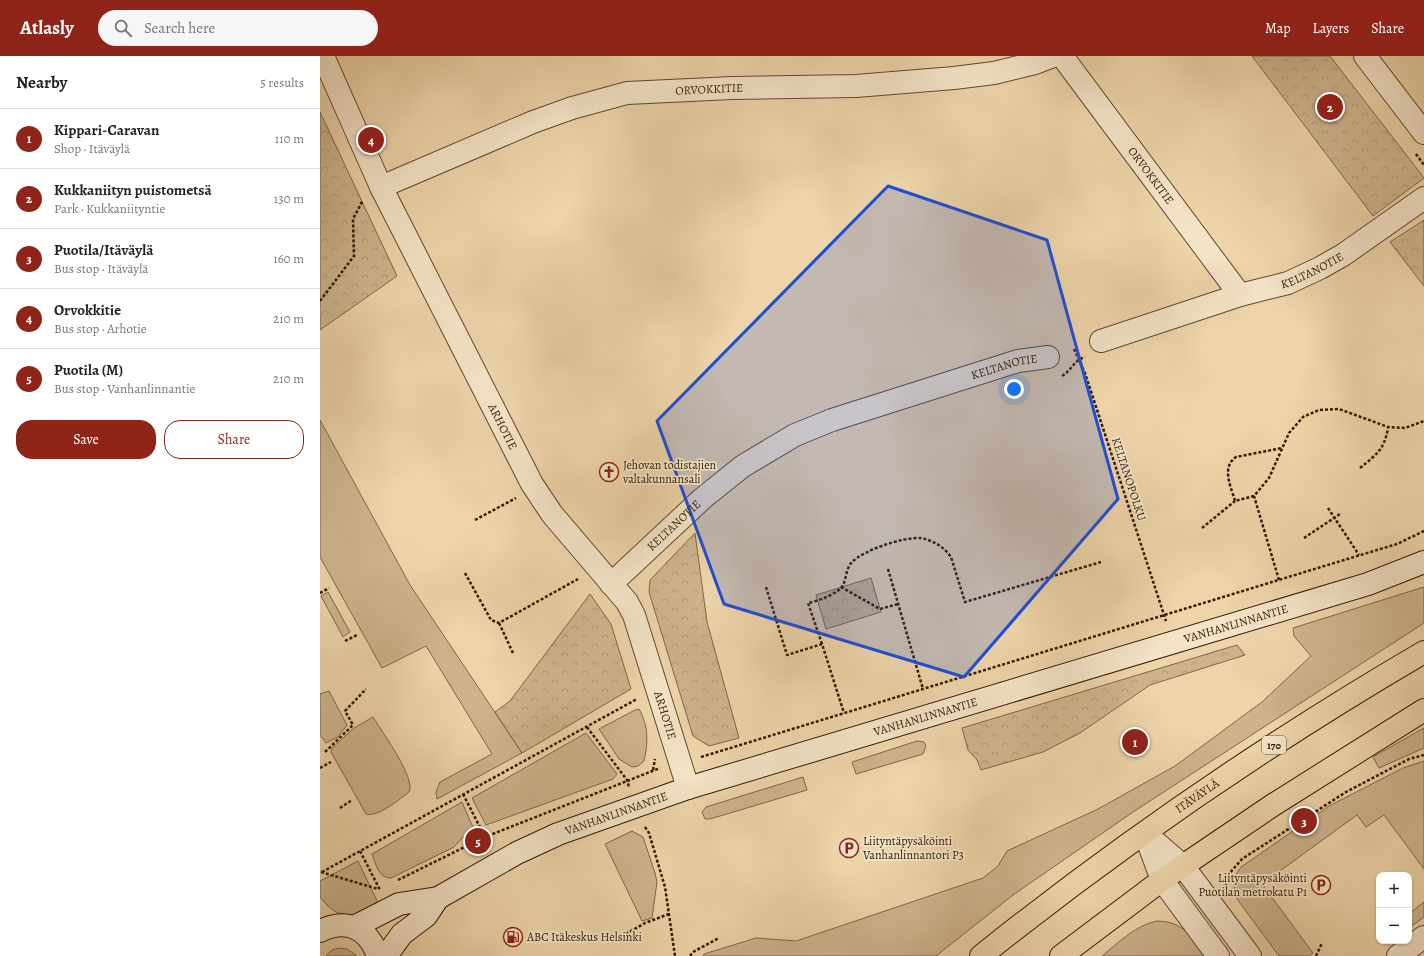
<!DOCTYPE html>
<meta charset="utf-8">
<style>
body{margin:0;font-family:Alegreya,serif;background:#f6f6f6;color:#222}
.controls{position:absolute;right:12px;bottom:12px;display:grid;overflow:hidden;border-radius:8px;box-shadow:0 1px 3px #0004}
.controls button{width:36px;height:36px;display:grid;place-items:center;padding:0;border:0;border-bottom:1px solid #e0e0e0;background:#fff;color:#222;font:20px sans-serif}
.you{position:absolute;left:694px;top:333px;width:14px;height:14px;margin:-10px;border:3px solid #fff;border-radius:50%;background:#1a73e8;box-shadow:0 0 0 6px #1a73e833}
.badge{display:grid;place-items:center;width:26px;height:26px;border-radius:50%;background:#8f2418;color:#fff;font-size:13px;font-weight:700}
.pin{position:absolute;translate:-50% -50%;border:2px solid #fff;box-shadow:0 1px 4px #0006}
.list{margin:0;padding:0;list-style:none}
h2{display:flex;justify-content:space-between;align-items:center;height:52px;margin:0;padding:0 16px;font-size:17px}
h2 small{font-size:13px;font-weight:400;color:#767676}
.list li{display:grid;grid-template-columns:26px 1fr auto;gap:12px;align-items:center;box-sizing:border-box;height:60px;padding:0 16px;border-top:1px solid #e0e0e0}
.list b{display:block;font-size:15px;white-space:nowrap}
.list p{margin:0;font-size:13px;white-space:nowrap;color:#767676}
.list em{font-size:13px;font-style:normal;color:#767676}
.actions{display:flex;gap:8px;padding:12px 16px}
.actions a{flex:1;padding:9px 0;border:1px solid #8f2418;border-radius:16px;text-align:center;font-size:14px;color:#8f2418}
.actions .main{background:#8f2418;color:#fff}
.icon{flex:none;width:22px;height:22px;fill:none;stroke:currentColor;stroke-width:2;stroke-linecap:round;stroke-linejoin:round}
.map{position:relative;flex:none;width:1104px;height:900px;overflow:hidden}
header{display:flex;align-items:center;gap:24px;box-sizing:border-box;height:56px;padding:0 20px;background:#8f2418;color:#fff}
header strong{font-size:19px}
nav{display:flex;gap:22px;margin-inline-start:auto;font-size:14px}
.search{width:280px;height:36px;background:#f6f6f6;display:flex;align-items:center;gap:10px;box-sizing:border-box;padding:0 14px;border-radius:22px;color:#767676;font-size:15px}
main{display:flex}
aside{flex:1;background:#fff}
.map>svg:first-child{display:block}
.grass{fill:#cdb48d;stroke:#7f6649}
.forest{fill:url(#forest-crowns);stroke:#7f6649}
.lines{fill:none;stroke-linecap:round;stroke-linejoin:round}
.street-casing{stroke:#60482e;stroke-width:24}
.secondary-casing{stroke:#311905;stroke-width:24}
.primary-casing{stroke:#311905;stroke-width:24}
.path{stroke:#311905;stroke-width:2.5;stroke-dasharray:3 2;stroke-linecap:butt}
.street{stroke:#f3e3c7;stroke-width:22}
.secondary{stroke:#f3e3c7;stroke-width:22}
.primary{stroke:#edd4a9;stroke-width:22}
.marked{fill:#1d4ed8;fill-opacity:0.2;stroke:#1d4ed8;stroke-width:3;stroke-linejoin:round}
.labels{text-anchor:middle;stroke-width:3.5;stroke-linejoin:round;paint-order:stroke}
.shield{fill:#f3e3c7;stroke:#6b563f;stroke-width:1}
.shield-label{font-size:11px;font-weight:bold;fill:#311905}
.street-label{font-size:12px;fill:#311905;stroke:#f3e3c7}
.poi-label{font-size:12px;fill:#311905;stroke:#f3e3c7;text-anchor:start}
</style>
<header>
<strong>Atlasly</strong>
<div class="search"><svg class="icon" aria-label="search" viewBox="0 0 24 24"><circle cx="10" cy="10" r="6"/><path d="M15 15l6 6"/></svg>Search here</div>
<nav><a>Map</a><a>Layers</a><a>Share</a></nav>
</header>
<main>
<aside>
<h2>Nearby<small>5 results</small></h2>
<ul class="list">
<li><span class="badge">1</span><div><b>Kippari-Caravan</b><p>Shop · Itäväylä</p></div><em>110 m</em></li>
<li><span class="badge">2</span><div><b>Kukkaniityn puistometsä</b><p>Park · Kukkaniityntie</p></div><em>130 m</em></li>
<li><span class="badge">3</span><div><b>Puotila/Itäväylä</b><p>Bus stop · Itäväylä</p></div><em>160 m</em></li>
<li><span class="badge">4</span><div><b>Orvokkitie</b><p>Bus stop · Arhotie</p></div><em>210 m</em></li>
<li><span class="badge">5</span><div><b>Puotila (M)</b><p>Bus stop · Vanhanlinnantie</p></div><em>210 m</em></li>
</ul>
<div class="actions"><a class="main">Save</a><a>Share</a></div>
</aside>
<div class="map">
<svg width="1104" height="900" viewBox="0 0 1104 900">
<defs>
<pattern id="forest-crowns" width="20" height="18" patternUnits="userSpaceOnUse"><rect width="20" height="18" fill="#cdb48d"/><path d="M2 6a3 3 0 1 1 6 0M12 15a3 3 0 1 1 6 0" fill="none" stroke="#b09a78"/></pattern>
</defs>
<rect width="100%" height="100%" fill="#edd4a9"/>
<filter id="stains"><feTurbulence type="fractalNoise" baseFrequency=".005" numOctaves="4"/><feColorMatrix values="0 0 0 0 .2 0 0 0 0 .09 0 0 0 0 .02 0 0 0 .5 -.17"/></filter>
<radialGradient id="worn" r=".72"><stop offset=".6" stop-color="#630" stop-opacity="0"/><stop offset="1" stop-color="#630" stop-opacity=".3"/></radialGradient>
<g class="grass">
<polygon points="0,364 90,529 202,697 117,743 116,736 120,726 172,698 106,590 62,612 0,501"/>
<polygon points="1104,531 1104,567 813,756 693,839 616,900 383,900 384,898 436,882 476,885 663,822 678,810 687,795 778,753 855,710 942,646 991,600 974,580 973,572"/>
<polygon points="8,536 30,576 23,581 1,540"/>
<polygon points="9,635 27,669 18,681 6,687 0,679 0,638"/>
<path d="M319,653c10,17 9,34 5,52l-6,5 -6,1 -13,-8 -20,-30 36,-19z"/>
<path d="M53,661c9,15 43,61 36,75 -9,7 -32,26 -43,22l-35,-62 1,-4 22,-20z"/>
<polygon points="1104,672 1104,692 1059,712 1053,701"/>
<polygon points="266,677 297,718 293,723 166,769 152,742"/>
<polygon points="597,685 604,686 606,690 603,698 536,718 532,706"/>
<polygon points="1104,705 1104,813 1064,759 1046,771 1037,759 942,828 993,897 989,900 959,900 914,839 914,821 921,811 1009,750 1083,712"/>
<polygon points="483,721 487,734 390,763 385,763 382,756 386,751"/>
<path d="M142,746l13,30 -13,6 -8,9 -63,31c-13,0 -15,-14 -19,-24z"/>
<polygon points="312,775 323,781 335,817 337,826 332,862 322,865 285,788"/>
<path d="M38,805l22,46c-26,10 -41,15 -60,-10v-16z"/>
<polygon points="1104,846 1104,861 1089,872 1089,858"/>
<path d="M837,865c28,1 33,15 49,35h-104c16,-13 34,-31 55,-35z"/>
<polygon points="19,892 27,893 37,900 6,900 12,894"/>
</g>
<g class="forest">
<polygon points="932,0 1010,0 1104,122 1053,160"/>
<polygon points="0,56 77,220 0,274"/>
<polygon points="1104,164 1104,230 1070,186"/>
<polygon points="375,477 387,566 419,682 389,690 373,680 329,536 330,524"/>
<polygon points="551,522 561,556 506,573 496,539"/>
<polygon points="270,538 291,568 311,633 202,697 175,656 190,645"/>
<polygon points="917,589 925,599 830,629 760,677 723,696 661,714 657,704 648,694 642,672"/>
</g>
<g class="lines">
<g class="street-casing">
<g id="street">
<path id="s1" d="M3,0l58,131 151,297 20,30 75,88 7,13 54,173"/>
<path id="s2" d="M742,0l178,239"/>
<polyline points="1045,0 1104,77"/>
<path id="s3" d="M61,131l152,-65 39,-14 55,-15 105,-5 124,-2 98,-8 40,-5 41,-10 18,-7"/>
<path id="s4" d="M781,285l139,-46 48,-12 32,-15 23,-13 81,-57"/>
<path id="s5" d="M291,528l92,-86 40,-32 52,-31 37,-15 186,-59 30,-4"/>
<polyline points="825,777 863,810 930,900"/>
<polyline points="825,778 842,824 898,900"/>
<polyline points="1078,900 1104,881"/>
</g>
</g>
<g class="secondary-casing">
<g id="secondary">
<path id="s6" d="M34,871l45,-23 39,-6 79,-45 41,-19 130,-46 680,-204 56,-22"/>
<path d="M0,875c27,-13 48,-3 58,25"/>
<polyline points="66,900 82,878 106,860 118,842"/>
</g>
</g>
<g class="primary-casing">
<g id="primary">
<path id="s7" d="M661,900c140,-112 289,-214 443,-304"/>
<polyline points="741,900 842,824 953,749 1104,654"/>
</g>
</g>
<g class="path">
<polyline points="1096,98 1104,109"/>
<polyline points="0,245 34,200 33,163 43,144"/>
<polyline points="754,293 765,317 846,565"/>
<path d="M742,320c10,-6 12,-16 23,-19"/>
<path d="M1040,412c17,-14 24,-18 28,-40"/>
<path d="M934,440l-19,5c-4,-14 -14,-34 1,-44l46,-9"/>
<polyline points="1008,452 1039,499"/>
<polyline points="155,464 196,442"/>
<polyline points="882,472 915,445"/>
<polyline points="984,482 1020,458"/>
<polyline points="568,513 603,633"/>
<polyline points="145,517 171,564 179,567 258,523"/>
<polyline points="959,524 934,440 949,422 969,377 983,361 999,354 1019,353 1068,371 1085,372 1104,365"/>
<polyline points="446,531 467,599 502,588 524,657"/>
<polyline points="521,531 560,553 578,548"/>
<polyline points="0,537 9,532"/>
<polyline points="179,567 193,597"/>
<polyline points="25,585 37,579"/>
<path d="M502,588l-14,-41c10,-2 26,-8 33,-15 6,-7 4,-19 11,-26 12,-12 51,-25 68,-24 13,2 24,9 31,19l14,45 136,-40"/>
<polyline points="267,671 307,724 309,731"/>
<polyline points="5,696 33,669 25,655 46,633"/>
<polyline points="381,701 1001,511 1077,488 1104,475"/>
<polyline points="0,712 11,706"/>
<polyline points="333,714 335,703"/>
<polyline points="143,738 165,781"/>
<polyline points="20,752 32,744"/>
<polyline points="325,771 329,777 345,831 355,900"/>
<polyline points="40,795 60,834"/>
<polyline points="1,816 58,833"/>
<polyline points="2,816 317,643"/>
<polyline points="78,824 165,781 340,712"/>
<polyline points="906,830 908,819 922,803 1026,736 1089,703 1104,699"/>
<polyline points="297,883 325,867 349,858"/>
<polyline points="370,900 373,896 399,882"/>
<polyline points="996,900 1002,887"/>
</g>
<use href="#street" class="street"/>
<use href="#secondary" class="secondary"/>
<use href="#primary" class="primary"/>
</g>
<path class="marked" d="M568,130l159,54 71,259 -154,178 -240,-73 -67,-183z"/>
<defs>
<g id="church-ring" transform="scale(1)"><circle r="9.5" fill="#f3e3c7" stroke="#8f2418" stroke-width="1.5"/><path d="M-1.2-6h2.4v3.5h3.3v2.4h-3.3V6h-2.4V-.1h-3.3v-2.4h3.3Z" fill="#8f2418"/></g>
<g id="parking-ring" transform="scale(1)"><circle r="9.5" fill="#f3e3c7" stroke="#8f2418" stroke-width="1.5"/><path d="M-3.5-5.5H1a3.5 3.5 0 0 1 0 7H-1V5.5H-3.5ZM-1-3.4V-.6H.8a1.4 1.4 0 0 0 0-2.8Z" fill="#8f2418"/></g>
<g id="fuel-ring" transform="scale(1)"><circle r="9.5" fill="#f3e3c7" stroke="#8f2418" stroke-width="1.5"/><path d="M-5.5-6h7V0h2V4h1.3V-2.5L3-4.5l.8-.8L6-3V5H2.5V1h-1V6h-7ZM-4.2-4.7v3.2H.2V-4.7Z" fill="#8f2418"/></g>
</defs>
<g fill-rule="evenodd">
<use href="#church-ring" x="289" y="416"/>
<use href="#parking-ring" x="529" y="792"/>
<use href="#parking-ring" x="1001" y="829"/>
<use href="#fuel-ring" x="193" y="881"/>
</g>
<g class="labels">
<rect class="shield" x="942" y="680" width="24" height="18" rx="3"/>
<g class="shield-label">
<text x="954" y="693">170</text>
</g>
<g class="street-label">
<text dy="4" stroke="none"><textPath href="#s3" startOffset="346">ORVOKKITIE</textPath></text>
<text dy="4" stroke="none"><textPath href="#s2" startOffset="149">ORVOKKITIE</textPath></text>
<text dy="4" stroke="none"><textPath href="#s4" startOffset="223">KELTANOTIE</textPath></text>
<text dy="4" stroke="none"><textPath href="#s5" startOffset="458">KELTANOTIE</textPath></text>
<text dy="4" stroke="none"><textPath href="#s1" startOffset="412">ARHOTIE</textPath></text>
<text transform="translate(809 423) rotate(72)" y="4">KELTANOPOLKU</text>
<text dy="4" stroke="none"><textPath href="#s5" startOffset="86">KELTANOTIE</textPath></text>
<text dy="4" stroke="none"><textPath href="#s6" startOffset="936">VANHANLINNANTIE</textPath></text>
<text dy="4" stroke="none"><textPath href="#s1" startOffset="748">ARHOTIE</textPath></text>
<text dy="4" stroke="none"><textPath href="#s6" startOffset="612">VANHANLINNANTIE</textPath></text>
<text dy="4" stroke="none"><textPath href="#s7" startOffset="269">ITÄVÄYLÄ</textPath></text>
<text dy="4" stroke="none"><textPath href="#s6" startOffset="288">VANHANLINNANTIE</textPath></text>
</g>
<g class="poi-label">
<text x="303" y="413">Jehovan todistajien<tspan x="303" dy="14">valtakunnansali</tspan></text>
<text x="543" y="789">Liityntäpysäköinti<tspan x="543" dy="14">Vanhanlinnantori P3</tspan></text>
<text x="987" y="826" text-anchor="end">Liityntäpysäköinti<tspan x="987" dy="14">Puotilan metrokatu P1</tspan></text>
<text x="207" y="885">ABC Itäkeskus Helsinki</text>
</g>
</g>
<rect width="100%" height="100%" filter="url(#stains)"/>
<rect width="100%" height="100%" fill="url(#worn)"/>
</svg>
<div class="controls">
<button>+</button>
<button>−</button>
</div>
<div class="you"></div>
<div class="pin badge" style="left:815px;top:686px">1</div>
<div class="pin badge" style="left:1010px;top:51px">2</div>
<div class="pin badge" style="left:984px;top:765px">3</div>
<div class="pin badge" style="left:51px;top:84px">4</div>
<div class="pin badge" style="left:158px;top:785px">5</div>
</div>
</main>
